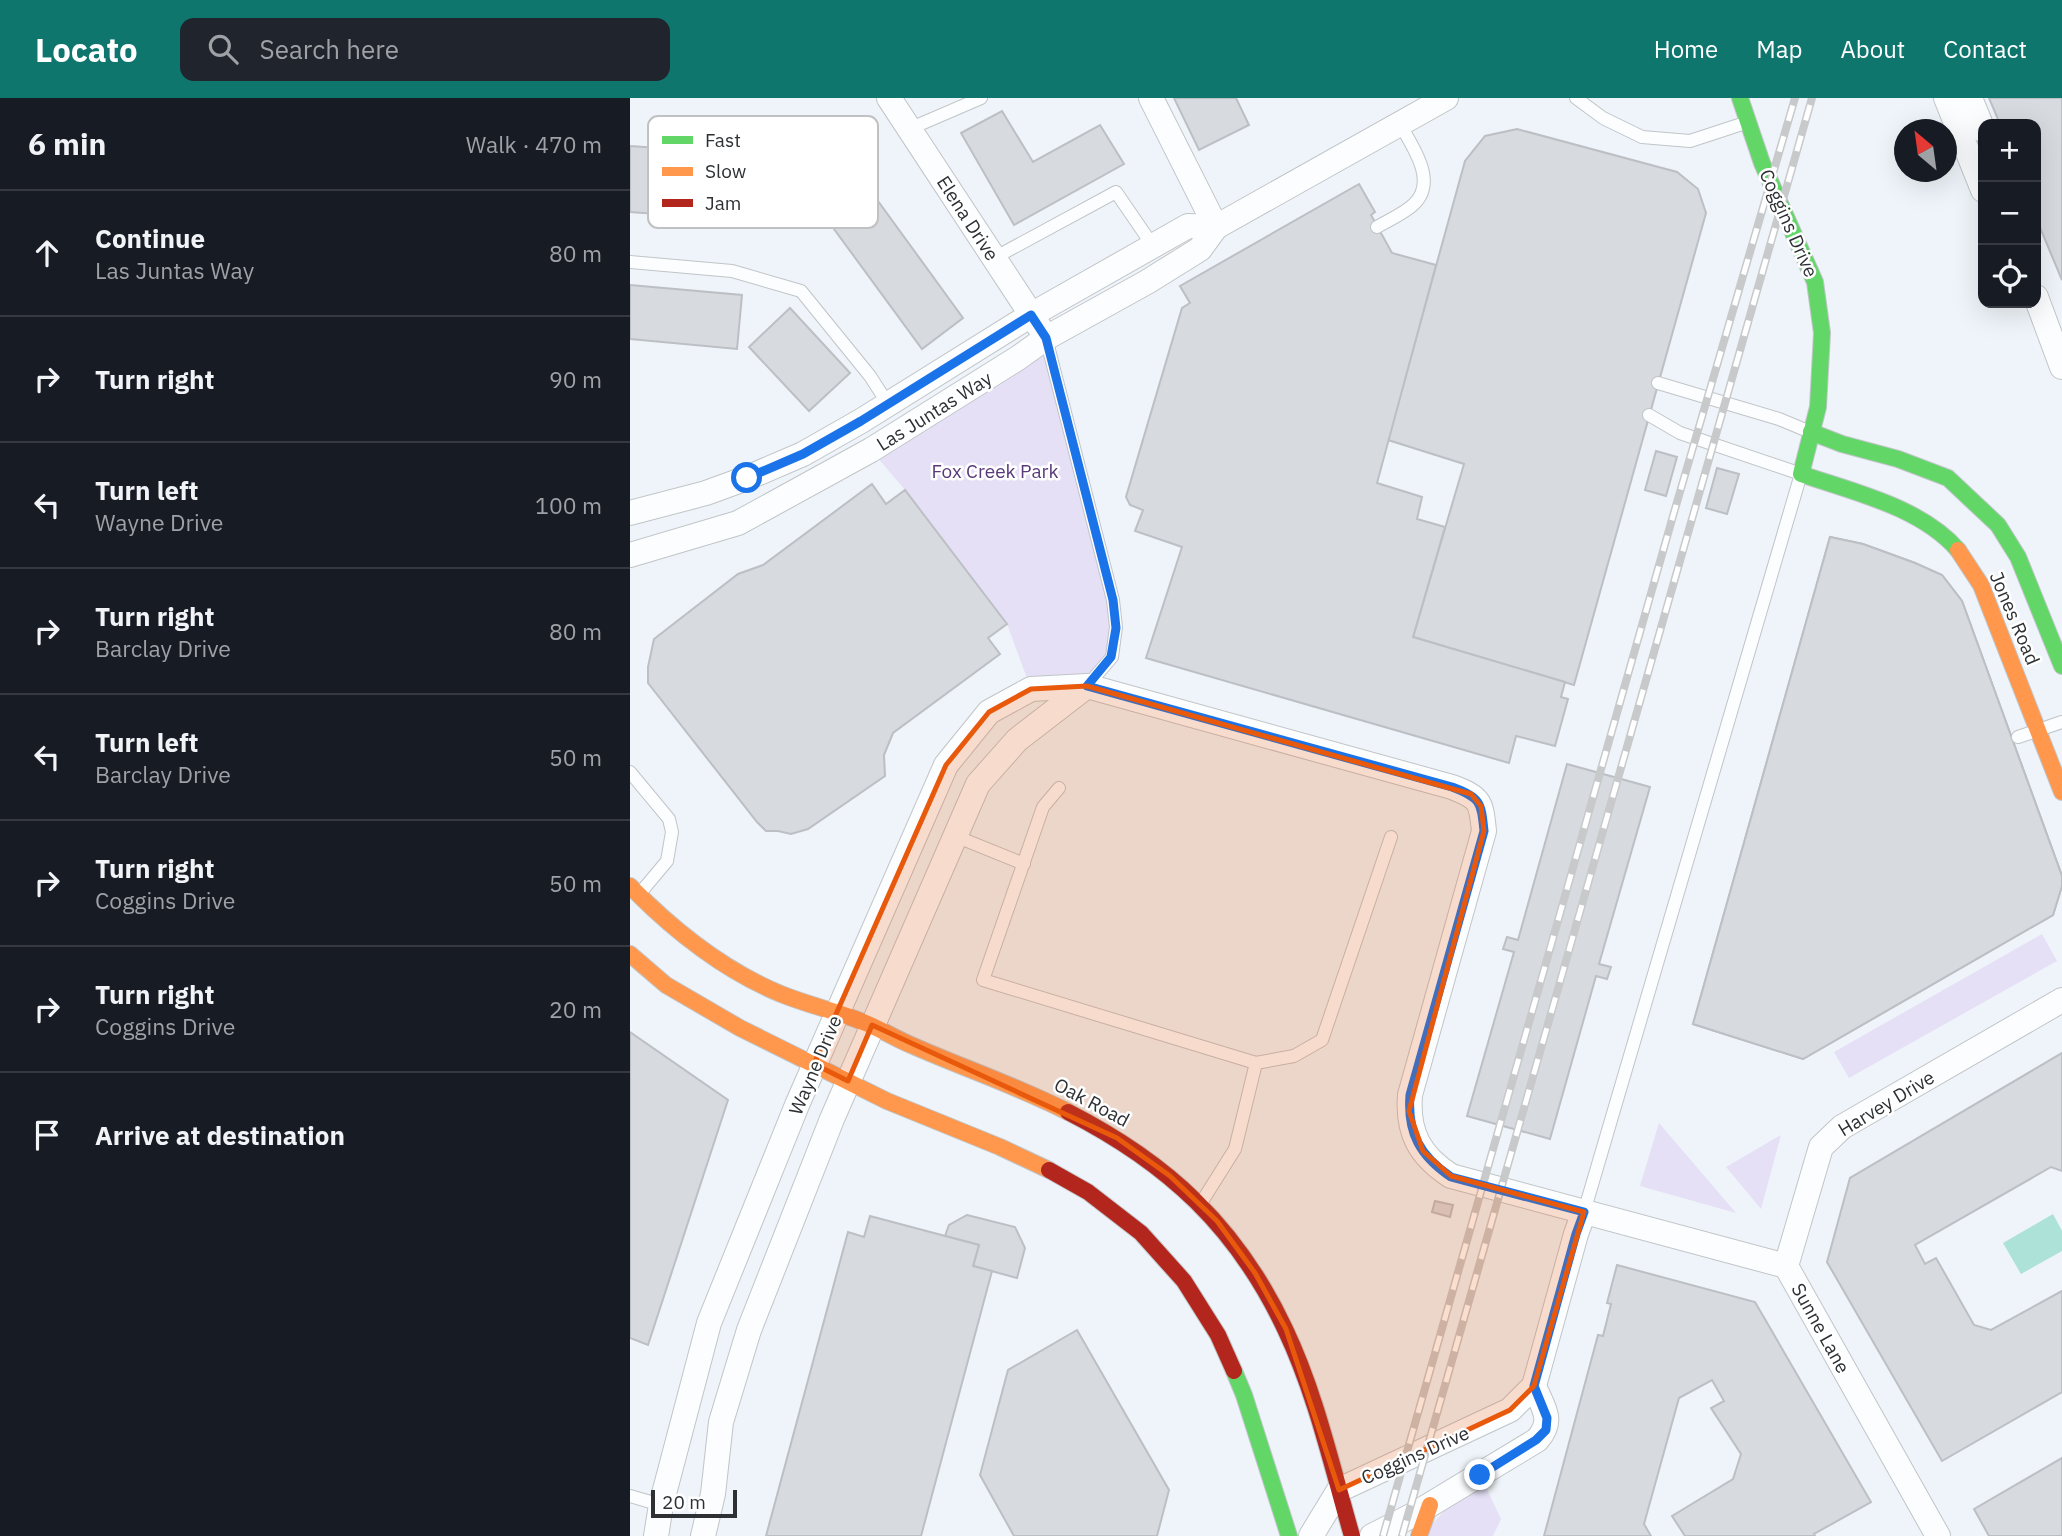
<!DOCTYPE html>
<meta charset="utf-8">
<style>
body{margin:0;font-family:"IBM Plex Sans",sans-serif;background:#20242c;color:#f1f3f6}
.controls{position:absolute;right:21px;top:21px;display:grid;overflow:hidden;border-radius:14px;box-shadow:0 7px 28px #0002}
.controls button{width:63px;height:63px;display:grid;place-items:center;padding:0;border:0;border-bottom:2px solid #363941;background:#171b24;color:#f1f3f6;font:35px sans-serif}
.compass{position:absolute;left:1264px;top:21px;width:63px;height:63px;border-radius:50%;background:#171b24;box-shadow:0 7px 28px #0002;rotate:331deg}
.scale{position:absolute;left:21px;bottom:18px;width:86px;box-sizing:border-box;padding-left:7px;border:4px solid #2d3134;border-top:0;font-size:19px;line-height:24px;white-space:nowrap;color:#2d3134;-webkit-text-stroke:5px #fff;paint-order:stroke}
.stop{position:absolute;width:21px;height:21px;margin:-16px;border:5px solid #1a73e8;border-radius:50%;background:#fff}
.stop.end{background:#1a73e8;border-color:#fff;box-shadow:0 2px 7px #0008}
.list{margin:0;padding:0;list-style:none}
h2{display:flex;justify-content:space-between;align-items:center;height:91px;margin:0;padding:0 28px;font-size:30px}
h2 small{font-size:23px;font-weight:400;color:#9ea1a6}
.list li{display:grid;grid-template-columns:46px 1fr auto;gap:21px;align-items:center;box-sizing:border-box;height:126px;padding:0 28px;border-top:2px solid #363941}
.list b{display:block;font-size:26px;white-space:nowrap}
.list p{margin:0;font-size:23px;white-space:nowrap;color:#9ea1a6}
.list em{font-size:23px;font-style:normal;color:#9ea1a6}
.icon{flex:none;width:38px;height:38px;fill:none;stroke:currentColor;stroke-width:2;stroke-linecap:round;stroke-linejoin:round}
.map{position:relative;flex:none;width:1432px;height:1438px;overflow:hidden}
header{display:flex;align-items:center;gap:42px;box-sizing:border-box;height:98px;padding:0 35px;background:#0f766e;color:#fff}
header strong{font-size:33px}
nav{display:flex;gap:38px;margin-inline-start:auto;font-size:24px}
.search{width:490px;height:63px;background:#20242c;display:flex;align-items:center;gap:18px;box-sizing:border-box;padding:0 24px;border-radius:14px;color:#9ea1a6;font-size:26px}
main{display:flex}
aside{flex:1;background:#171b24}
.map>svg:first-child{display:block}
.green{fill:#e5e0f6}
.water{fill:#ace2d7}
.building{fill:#d7dadf;stroke:#bcbfc4;stroke-width:2;fill-rule:evenodd}
.lines{fill:none;stroke-linecap:round;stroke-linejoin:round}
.lane-casing{stroke:#c0c5c8;stroke-width:14}
.street-casing{stroke:#c0c5c8;stroke-width:26}
.fast-casing{stroke:#c0c5c8;stroke-width:18}
.slow-casing{stroke:#c0c5c8;stroke-width:18}
.jam-casing{stroke:#c0c5c8;stroke-width:18}
.lane{stroke:#fcfdfe;stroke-width:12}
.street{stroke:#fcfdfe;stroke-width:24}
.fast{stroke:#63d668;stroke-width:16}
.slow{stroke:#ff974d;stroke-width:16}
.jam{stroke:#b3261e;stroke-width:16}
.rail-casing{stroke:#c7c9ca;stroke-width:8}
.rail{stroke:#fff;stroke-width:5;stroke-dasharray:16;stroke-linecap:butt}
.route{stroke:#1a73e8;stroke-width:9}
.marked{fill:#e8590c;fill-opacity:0.2;stroke:#e8590c;stroke-width:5;stroke-linejoin:round}
.labels{text-anchor:middle;stroke-width:5;stroke-linejoin:round;paint-order:stroke}
.street-label{font-size:19px;fill:#2d3134;stroke:#fff}
.park-label{font-size:19px;fill:#58397a;stroke:#fff}
.key{fill:#fff;stroke:#c0c1c2;stroke-width:2}
.key-label{font-size:19px;fill:#2d3134}
</style>
<header>
<strong>Locato</strong>
<div class="search"><svg class="icon" aria-label="search" viewBox="0 0 24 24"><circle cx="10" cy="10" r="6"/><path d="M15 15l6 6"/></svg>Search here</div>
<nav><a>Home</a><a>Map</a><a>About</a><a>Contact</a></nav>
</header>
<main>
<aside>
<h2>6 min<small>Walk · 470 m</small></h2>
<ul class="list">
<li><svg class="icon" aria-label="ahead" viewBox="0 0 24 24"><path d="M12 20V5M6 11l6-6 6 6"/></svg><div><b>Continue</b><p>Las Juntas Way</p></div><em>80 m</em></li>
<li><svg class="icon" aria-label="right" viewBox="0 0 24 24"><path d="M7 20v-9h11M14 6l5 5-5 5"/></svg><div><b>Turn right</b></div><em>90 m</em></li>
<li><svg class="icon" aria-label="left" viewBox="0 0 24 24"><path d="M17 20v-9H6M10 6l-5 5 5 5"/></svg><div><b>Turn left</b><p>Wayne Drive</p></div><em>100 m</em></li>
<li><svg class="icon" aria-label="right" viewBox="0 0 24 24"><path d="M7 20v-9h11M14 6l5 5-5 5"/></svg><div><b>Turn right</b><p>Barclay Drive</p></div><em>80 m</em></li>
<li><svg class="icon" aria-label="left" viewBox="0 0 24 24"><path d="M17 20v-9H6M10 6l-5 5 5 5"/></svg><div><b>Turn left</b><p>Barclay Drive</p></div><em>50 m</em></li>
<li><svg class="icon" aria-label="right" viewBox="0 0 24 24"><path d="M7 20v-9h11M14 6l5 5-5 5"/></svg><div><b>Turn right</b><p>Coggins Drive</p></div><em>50 m</em></li>
<li><svg class="icon" aria-label="right" viewBox="0 0 24 24"><path d="M7 20v-9h11M14 6l5 5-5 5"/></svg><div><b>Turn right</b><p>Coggins Drive</p></div><em>20 m</em></li>
<li><svg class="icon" aria-label="arrive" viewBox="0 0 24 24"><path d="M6 21V4h12l-3 4 3 4H6"/></svg><div><b>Arrive at destination</b></div></li>
</ul>
</aside>
<div class="map">
<svg width="1432" height="1438" viewBox="0 0 1432 1438">
<rect width="100%" height="100%" fill="#eef4f9"/>
<g class="green">
<polygon points="416,240 483,502 482,559 457,588 401,591 377,526 275,392 241,352"/>
<polygon points="1412,836 1427,863 1219,980 1204,954"/>
<polygon points="1029,1025 1106,1115 1010,1088"/>
<polygon points="1151,1037 1131,1111 1096,1069"/>
<polygon points="850,1377 871,1421 863,1438 790,1438"/>
</g>
<polygon class="water" points="1423,1116 1432,1133 1432,1153 1391,1176 1373,1145"/>
<g class="building">
<polygon points="544,0 606,0 619,27 569,52"/>
<polygon points="1359,0 1432,0 1432,182 1406,120 1406,26 1370,26"/>
<polygon points="372,13 403,64 470,27 494,66 384,127 331,35"/>
<polygon points="887,31 1047,74 1068,91 1076,115 944,587 783,539 834,366 758,342 835,63 855,38"/>
<polygon points="0,48 85,54 80,120 0,114"/>
<polygon points="232,81 333,220 292,251 190,112"/>
<polygon points="729,86 745,114 741,117 762,155 806,167 747,385 792,399 787,421 815,429 783,539 935,584 931,599 938,601 925,648 886,638 879,665 516,560 552,449 505,433 513,412 500,407 496,399 552,210 560,205 550,188"/>
<polygon points="0,187 112,197 107,251 0,241"/>
<polygon points="160,210 220,275 179,313 119,249"/>
<polygon points="1026,353 1047,359 1036,398 1015,392"/>
<polygon points="1087,370 1109,376 1097,416 1076,410"/>
<polygon points="242,386 256,406 275,392 377,526 358,540 370,556 263,635 254,657 255,678 178,731 161,736 148,733 136,733 127,724 18,585 18,569 24,541 108,476 133,467"/>
<path d="M1200,439l33,7 52,19 27,12 20,26 100,275v10l-9,29 -250,144 -110,-35zM1281,558l41,98 -32,14 7,17 -6,3 9,21 7,3 -18,85 -19,-5 -18,11 3,5 -13,8 10,18 -22,11 4,7 -48,30 92,-325z"/>
<polygon points="1200,439 1233,446 1285,465 1312,477 1332,503 1432,778 1432,788 1423,817 1173,961 1063,926"/>
<polygon points="937,666 1020,689 969,866 981,869 977,881 966,878 920,1041 837,1018 884,854 873,851 877,839 888,842"/>
<polygon points="0,934 98,1002 18,1247 0,1240"/>
<polygon points="1432,955 1432,1073 1421,1069 1285,1147 1295,1166 1306,1160 1344,1227 1361,1232 1432,1193 1432,1294 1312,1363 1197,1164 1220,1080"/>
<polygon points="805,1103 823,1107 820,1119 802,1114"/>
<polygon points="337,1117 385,1129 395,1150 387,1180 343,1168 349,1147 315,1138 319,1127"/>
<polygon points="240,1118 349,1147 343,1168 362,1173 291,1438 136,1438 218,1134 234,1139"/>
<polygon points="987,1167 1125,1204 1241,1404 1184,1436 1185,1438 1055,1438 1042,1418 1103,1381 1111,1356 1081,1310 1094,1303 1082,1282 1049,1300 1014,1426 1021,1438 914,1438 968,1237 973,1238 981,1206 977,1205"/>
<polygon points="447,1232 539,1392 527,1438 384,1438 350,1377 378,1272"/>
<polygon points="1432,1360 1432,1438 1359,1438 1344,1411"/>
</g>
<g class="lines">
<g class="lane-casing">
<g id="lane">
<polyline points="946,0 973,20 1012,39 1060,43 1115,25"/>
<polyline points="279,31 351,0"/>
<path d="M747,129c12,-7 28,-14 37,-23 24,-23 -2,-58 -14,-80"/>
<polyline points="364,160 486,94 523,148"/>
<polyline points="0,164 102,173 171,193 240,278 258,306"/>
<polyline points="416,240 483,502 486,529 482,559 457,588"/>
<polyline points="1028,285 1149,321 1178,333"/>
<polyline points="1388,639 1432,624"/>
<polyline points="0,674 39,721 42,734 37,763 11,794"/>
<polyline points="429,690 413,709 353,882 626,965"/>
<polyline points="325,738 394,766"/>
<polyline points="571,1105 605,1051 626,965 664,958 692,942 761,739"/>
<polyline points="954,1114 1171,376 1050,335 1019,317"/>
<polyline points="0,1398 31,1407"/>
</g>
</g>
<g class="street-casing">
<g id="street">
<polyline points="259,0 410,230"/>
<polyline points="521,0 586,129"/>
<polyline points="1316,0 1353,92"/>
<polyline points="1340,0 1353,32"/>
<polyline points="1406,199 1432,269"/>
<polyline points="0,415 76,395 117,380 173,356 231,323 401,217 558,128 586,129"/>
<polyline points="0,457 108,425 241,352 388,260 416,240 517,184 570,151 586,129 816,0"/>
<polyline points="1156,1168 1191,1049 1212,1029 1432,902"/>
<path d="M26,1438l5,-31 48,-182 88,-218 149,-340 43,-53 42,-23 56,-3 365,101c29,11 29,15 32,44l-74,264c-3,38 10,61 41,81l335,90 152,270"/>
<polyline points="73,1438 83,1396 91,1324 119,1232 202,1021 348,686 387,642 457,588"/>
<polyline points="681,1438 709,1392 880,1312 904,1288 946,1136 954,1114"/>
<path d="M742,1438l41,-21 124,-75c18,-20 6,-32 -3,-54"/>
</g>
</g>
<g class="fast-casing">
<g id="fast">
<path d="M1110,0l22,65 53,119 7,51 -4,74 -17,67c52,18 120,33 157,76"/>
<polyline points="1181,334 1212,346 1268,361 1318,380 1368,427 1388,459 1432,568"/>
<polyline points="604,1273 614,1297 659,1438"/>
</g>
</g>
<g class="slow-casing">
<g id="slow">
<polyline points="1328,452 1351,487 1432,694"/>
<path d="M0,788c44,45 93,84 151,108 27,11 55,17 82,28 16,6 31,16 48,23 52,23 106,41 157,67"/>
<polyline points="0,856 36,887 110,930 257,1003 370,1049 419,1072"/>
<polyline points="789,1438 800,1407"/>
</g>
</g>
<g class="jam-casing">
<g id="jam">
<path d="M438,1014c100,51 169,115 217,217 31,65 47,138 67,207"/>
<polyline points="419,1072 458,1094 511,1135 554,1183 588,1237 604,1273"/>
</g>
</g>
<use href="#lane" class="lane"/>
<use href="#street" class="street"/>
<use href="#fast" class="fast"/>
<use href="#slow" class="slow"/>
<use href="#jam" class="jam"/>
<g class="rail-casing">
<g id="rail">
<polyline points="753,1438 1045,411 1165,0"/>
<polyline points="772,1438 1182,0"/>
</g>
</g>
<use href="#rail" class="rail"/>
</g>
<g class="lines">
<path class="route" d="M117,380l56,-24 58,-33 170,-106 15,23 67,262 3,28 -5,29 -24,29 365,101c29,11 29,15 32,44l-74,264c-3,38 10,61 41,82l133,35 -8,22 -42,152 13,32 -1,12 -10,10 -56,35"/>
</g>
<path class="marked" d="M457,588l384,108 10,12 3,25 -75,280 14,40 28,25 133,36 -50,174 -24,24 -171,80 -53,-161 -31,-56 -38,-52 -47,-45 -53,-38 -245,-113 -24,56 -34,-17 132,-299 43,-53 42,-23z"/>
<g class="labels">
<g class="street-label">
<text transform="translate(338 120) rotate(57)" y="7">Elena Drive</text>
<text transform="translate(1159 125) rotate(66)" y="7">Coggins Drive</text>
<text transform="translate(304 313) rotate(-32)" y="7">Las Juntas Way</text>
<text transform="translate(1385 520) rotate(67)" y="7">Jones Road</text>
<text transform="translate(185 967) rotate(-67)" y="7">Wayne Drive</text>
<text transform="translate(462 1004) rotate(28)" y="7">Oak Road</text>
<text transform="translate(1256 1005) rotate(-31)" y="7">Harvey Drive</text>
<text transform="translate(1191 1230) rotate(61)" y="7">Sunne Lane</text>
<text transform="translate(785 1357) rotate(-24)" y="7">Coggins Drive</text>
</g>
<g class="park-label">
<text x="365" y="380">Fox Creek Park</text>
</g>
</g>
<rect x="18" y="18" width="230" height="112" rx="10" class="key"/>
<rect x="32" y="38" width="31" height="8" fill="#63d668"/>
<rect x="32" y="69" width="31" height="9" fill="#ff974d"/>
<rect x="32" y="101" width="31" height="8" fill="#b3261e"/>
<g class="key-label">
<text x="75" y="49">Fast</text>
<text x="75" y="80">Slow</text>
<text x="75" y="112">Jam</text>
</g>
</svg>
<div class="controls">
<button>+</button>
<button>−</button>
<button><svg class="icon" aria-label="locate" viewBox="0 0 24 24"><circle cx="12" cy="12" r="6"/><path d="M12 2v4M12 18v4M2 12h4M18 12h4"/></svg></button>
</div>
<svg class="compass" viewBox="-18 -18 36 36"><path d="M0-13l5 13h-10z" fill="#e53935"/><path d="M0 13l5-13h-10z" fill="#9ea1a6"/></svg>
<div class="scale">20 m</div>
<div class="stop" style="left:117px;top:380px"></div>
<div class="stop end" style="left:850px;top:1377px"></div>
</div>
</main>
